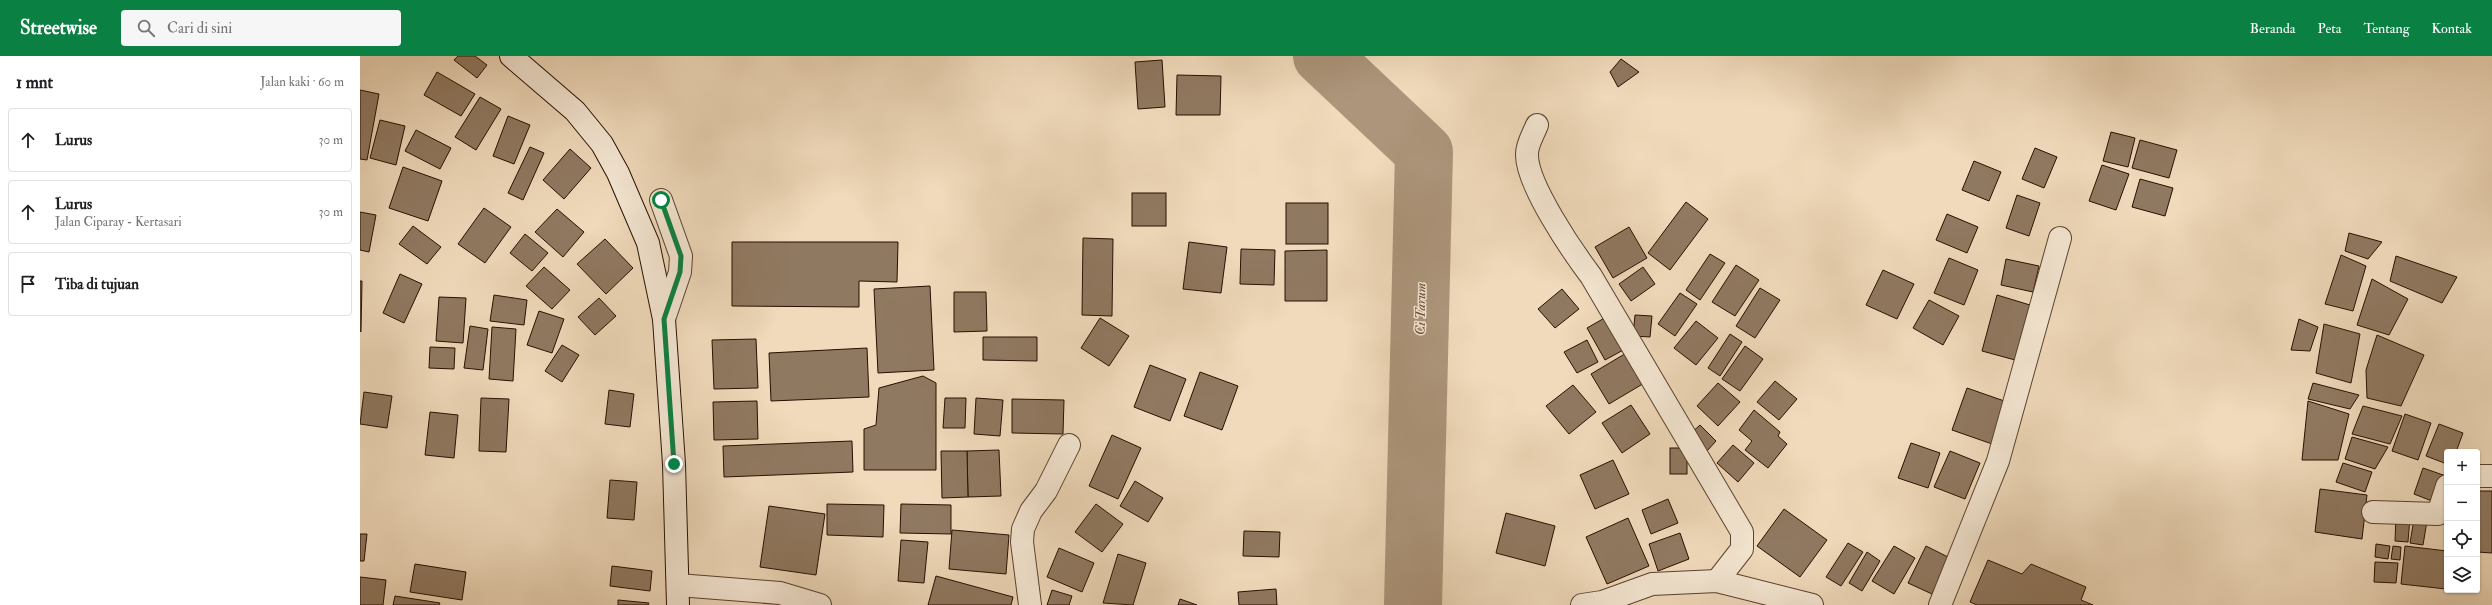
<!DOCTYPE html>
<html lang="id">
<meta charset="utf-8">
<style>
body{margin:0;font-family:"IM FELL Double Pica",serif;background:#f6f6f6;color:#202124}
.controls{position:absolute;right:12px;bottom:12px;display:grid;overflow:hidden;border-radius:4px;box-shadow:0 1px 3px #0004}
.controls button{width:36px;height:36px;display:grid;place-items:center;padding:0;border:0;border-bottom:1px solid #e0e0e0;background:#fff;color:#202124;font:20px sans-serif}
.stop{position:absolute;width:12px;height:12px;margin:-9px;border:3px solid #0b8043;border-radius:50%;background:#fff}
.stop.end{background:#0b8043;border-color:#fff;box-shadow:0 1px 4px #0008}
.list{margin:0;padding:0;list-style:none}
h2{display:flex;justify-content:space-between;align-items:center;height:52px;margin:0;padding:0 16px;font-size:17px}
h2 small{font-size:13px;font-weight:400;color:#757577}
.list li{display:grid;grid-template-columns:26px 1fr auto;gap:12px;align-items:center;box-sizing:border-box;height:64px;margin:0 8px 8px;padding:0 8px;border:1px solid #e0e0e0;border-radius:4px}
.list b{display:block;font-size:15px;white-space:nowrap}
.list p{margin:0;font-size:13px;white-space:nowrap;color:#757577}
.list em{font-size:13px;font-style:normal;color:#757577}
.icon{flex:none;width:22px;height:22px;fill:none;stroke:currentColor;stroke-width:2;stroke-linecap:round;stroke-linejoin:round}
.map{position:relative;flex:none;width:2132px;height:549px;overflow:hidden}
header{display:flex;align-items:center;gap:24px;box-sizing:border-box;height:56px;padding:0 20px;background:#0b8043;color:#fff}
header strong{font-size:19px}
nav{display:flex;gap:22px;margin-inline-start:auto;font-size:14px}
.search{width:280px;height:36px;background:#f6f6f6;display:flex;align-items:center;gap:10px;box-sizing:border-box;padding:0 14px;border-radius:4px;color:#757577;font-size:15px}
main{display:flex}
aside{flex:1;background:#fff}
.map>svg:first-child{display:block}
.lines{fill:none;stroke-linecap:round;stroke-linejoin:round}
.river{stroke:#ac957b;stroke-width:58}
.building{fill:#907961;stroke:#270f00}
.minor-casing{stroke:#59422f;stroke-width:24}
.secondary-casing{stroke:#270f00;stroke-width:24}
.minor{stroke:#f5e7d3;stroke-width:22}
.secondary{stroke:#f5e7d3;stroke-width:22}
.route{stroke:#0b8043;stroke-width:5}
.labels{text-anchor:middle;stroke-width:3;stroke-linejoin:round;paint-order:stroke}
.water-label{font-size:14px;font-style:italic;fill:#634b37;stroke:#f5e7d3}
</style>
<header>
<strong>Streetwise</strong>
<div class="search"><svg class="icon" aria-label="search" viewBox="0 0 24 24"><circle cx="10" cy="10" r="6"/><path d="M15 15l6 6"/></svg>Cari di sini</div>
<nav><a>Beranda</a><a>Peta</a><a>Tentang</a><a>Kontak</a></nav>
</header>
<main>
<aside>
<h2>1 mnt<small>Jalan kaki · 60 m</small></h2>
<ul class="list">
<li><svg class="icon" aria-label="ahead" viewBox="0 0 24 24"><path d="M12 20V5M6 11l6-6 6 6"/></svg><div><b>Lurus</b></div><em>30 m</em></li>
<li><svg class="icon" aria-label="ahead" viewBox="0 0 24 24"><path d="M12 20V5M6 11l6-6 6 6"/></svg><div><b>Lurus</b><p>Jalan Ciparay - Kertasari</p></div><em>30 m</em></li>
<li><svg class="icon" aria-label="arrive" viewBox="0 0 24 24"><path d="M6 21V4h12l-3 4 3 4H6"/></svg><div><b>Tiba di tujuan</b></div></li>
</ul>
</aside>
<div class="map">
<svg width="2132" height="549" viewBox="0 0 2132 549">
<rect width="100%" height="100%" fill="#f0dabb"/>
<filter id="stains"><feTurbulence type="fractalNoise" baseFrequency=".005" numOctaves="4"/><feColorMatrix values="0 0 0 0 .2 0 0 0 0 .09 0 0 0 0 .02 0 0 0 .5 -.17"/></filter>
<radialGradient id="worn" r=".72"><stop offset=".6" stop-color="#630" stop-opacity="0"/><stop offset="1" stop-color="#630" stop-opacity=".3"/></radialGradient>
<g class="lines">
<polyline class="river" points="962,0 1064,96 1053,549"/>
</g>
<g class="building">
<polygon points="98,0 115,0 127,9 117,22 94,4"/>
<polygon points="1261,3 1279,16 1258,31 1250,16"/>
<polygon points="802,4 805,51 778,53 775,6"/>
<polygon points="77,16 115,38 101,60 64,39"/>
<polygon points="817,19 861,20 860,59 816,59"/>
<polygon points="0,34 19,38 7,104 0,103"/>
<polygon points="120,41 141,53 116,94 95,81"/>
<polygon points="148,60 170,69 154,108 133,100"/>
<polygon points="20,64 45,70 36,109 10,102"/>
<polygon points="56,74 91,92 80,113 45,95"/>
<polygon points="1751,76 1775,82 1768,111 1743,105"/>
<polygon points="1780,84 1817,94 1809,122 1772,112"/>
<polygon points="170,91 184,97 163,144 148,137"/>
<polygon points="1675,92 1697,101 1684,132 1662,123"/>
<polygon points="210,93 231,112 204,143 183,124"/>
<polygon points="1614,105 1641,116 1629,145 1602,134"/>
<polygon points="1742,109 1769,118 1756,154 1729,145"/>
<polygon points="43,111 82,125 68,165 29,152"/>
<polygon points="1780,123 1813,132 1805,160 1772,151"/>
<rect x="772" y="137" width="34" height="33"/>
<polygon points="1657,139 1680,147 1669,180 1646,172"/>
<polygon points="1326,146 1348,163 1310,214 1288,197"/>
<rect x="926" y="147" width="42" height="41"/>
<polygon points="124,152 151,171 125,207 98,188"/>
<polygon points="197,153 224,176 203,201 175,176"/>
<polygon points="0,156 16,159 9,196 0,194"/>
<polygon points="1587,158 1618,171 1607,197 1576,184"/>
<polygon points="53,170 81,191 67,208 39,188"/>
<polygon points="1269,171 1287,202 1253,222 1235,191"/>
<polygon points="1989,177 2022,186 2008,203 1985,195"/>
<polygon points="165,178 188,197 172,215 150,197"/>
<polygon points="723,182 753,183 752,260 722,259"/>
<polygon points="245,183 273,212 246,238 217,208"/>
<polygon points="372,186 538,186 537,226 499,225 499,251 372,250"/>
<polygon points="829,186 867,191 861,237 823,233"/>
<polygon points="881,193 915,194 914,229 880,228"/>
<polygon points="967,194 967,245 925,245 925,195"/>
<polygon points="1350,198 1365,207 1340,244 1326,234"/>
<polygon points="1981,199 2006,210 1993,255 1965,248"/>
<polygon points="2036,200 2097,221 2082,247 2030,225"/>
<polygon points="1589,202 1618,214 1604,249 1574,237"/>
<polygon points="1646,203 1679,210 1673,236 1641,229"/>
<polygon points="1376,209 1399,224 1375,260 1352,246"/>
<polygon points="184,211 210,234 192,253 166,230"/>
<polygon points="1283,211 1295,228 1271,245 1259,228"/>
<polygon points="1523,214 1554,228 1537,263 1506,249"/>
<polygon points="40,218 62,228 44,267 23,257"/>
<polygon points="2012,223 2048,243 2029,279 1997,269"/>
<polygon points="0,225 2,225 1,276 0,275"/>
<polygon points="570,230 574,314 518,317 514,233"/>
<polygon points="1400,232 1420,244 1395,282 1376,270"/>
<polygon points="1202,233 1219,253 1195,272 1178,253"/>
<polygon points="594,236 626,236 627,275 594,276"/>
<polygon points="1320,237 1337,248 1315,280 1298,268"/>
<polygon points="134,239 167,244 164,269 130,265"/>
<polygon points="1637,239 1670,249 1655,304 1622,295"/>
<polygon points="79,241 106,242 103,287 76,285"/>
<polygon points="239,242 256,260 235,279 218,261"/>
<polygon points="1569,244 1599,260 1583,289 1553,272"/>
<polygon points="179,255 204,263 192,297 167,289"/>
<polygon points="1275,259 1292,260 1290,281 1273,280"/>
<polygon points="1248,260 1267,292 1245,304 1227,272"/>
<polygon points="740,262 769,280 749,310 721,292"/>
<polygon points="1939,263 1958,271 1950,295 1931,294"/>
<polygon points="1336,265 1358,282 1336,309 1314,292"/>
<polygon points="1964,268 2000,278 1991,327 1956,317"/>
<polygon points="110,270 128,273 123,314 104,312"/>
<polygon points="132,271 156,273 153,325 129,323"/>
<polygon points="1370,278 1382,286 1360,320 1348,312"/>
<polygon points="2017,279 2064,299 2041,350 2007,342 2006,314"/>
<polygon points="623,281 677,281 677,305 623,304"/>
<polygon points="396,283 398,332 354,333 352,284"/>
<polygon points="1227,284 1238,306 1217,317 1204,296"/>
<polygon points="202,289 219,299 202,326 185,315"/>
<polygon points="1385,290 1403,303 1380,335 1362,323"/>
<polygon points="70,291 95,292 94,313 69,312"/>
<polygon points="507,292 509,341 411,345 409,297"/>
<polygon points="1268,296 1286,326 1249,348 1231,318"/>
<polygon points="790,309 826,323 810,365 774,351"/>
<polygon points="840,316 878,330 862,374 824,360"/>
<polygon points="563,320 576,327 576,414 504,414 504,373 516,369 519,332"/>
<polygon points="1415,325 1437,343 1419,364 1397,346"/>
<polygon points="1358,327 1380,346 1358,370 1337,350"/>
<polygon points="1953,327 1999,339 1990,353 1948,343"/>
<polygon points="1213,329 1236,356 1209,378 1186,350"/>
<polygon points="1607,332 1650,347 1635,389 1592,374"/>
<polygon points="249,334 274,338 270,371 245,368"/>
<polygon points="4,336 32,340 27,372 0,368"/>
<polygon points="121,342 149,343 146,396 119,395"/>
<polygon points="585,342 606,342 605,372 583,372"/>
<polygon points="616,342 643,344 640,380 614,378"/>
<polygon points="652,343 704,344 703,378 652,377"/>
<polygon points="397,345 398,383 354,384 353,346"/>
<polygon points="1948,345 1989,358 1978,404 1942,404"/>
<polygon points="1271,349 1290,378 1262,397 1242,367"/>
<polygon points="2003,350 2042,360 2030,388 1992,378"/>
<polygon points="1394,354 1420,376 1418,380 1427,388 1408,412 1385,394 1392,385 1379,374"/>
<polygon points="70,356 98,359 94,402 65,399"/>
<polygon points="2045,358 2071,367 2058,404 2032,395"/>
<polygon points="2079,368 2103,377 2096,396 2087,396 2087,408 2066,400"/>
<polygon points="1340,369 1356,385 1347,395 1330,378"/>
<polygon points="752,379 781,392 758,443 729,430"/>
<polygon points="1992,381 2028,391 2015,413 1985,403"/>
<polygon points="492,385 493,416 364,421 363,390"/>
<polygon points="1551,387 1580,397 1568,432 1538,422"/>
<polygon points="1373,389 1394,407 1378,426 1357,407"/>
<rect x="1310" y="392" width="17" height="26"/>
<polygon points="639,394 641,440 608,441 607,395"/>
<polygon points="581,395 607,395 608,441 582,442"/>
<polygon points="1590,395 1620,407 1605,443 1574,431"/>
<polygon points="1253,404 1269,438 1235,453 1220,419"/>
<polygon points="1983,407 2012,416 2005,436 1976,426"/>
<polygon points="2063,412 2086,420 2077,447 2054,438"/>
<polygon points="250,424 277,426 274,464 247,462"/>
<polygon points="775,425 803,442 788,466 760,450"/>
<polygon points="1960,433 2007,439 2002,483 1955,476"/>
<polygon points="2117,435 2132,435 2132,497 2117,496"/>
<polygon points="1308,443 1318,467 1291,478 1282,454"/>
<polygon points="467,448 524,449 523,481 467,479"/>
<polygon points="541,448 591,449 591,478 540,477"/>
<polygon points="736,448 763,468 742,496 715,476"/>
<polygon points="409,450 465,458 456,519 400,511"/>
<polygon points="1424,453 1467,484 1440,521 1397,490"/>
<polygon points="1146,457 1195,470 1185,510 1136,497"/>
<polygon points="2036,460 2050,461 2048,486 2035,485"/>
<polygon points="1268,462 1289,510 1247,528 1226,481"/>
<polygon points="2054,463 2067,465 2063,489 2050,487"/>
<polygon points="592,474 649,479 646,518 589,513"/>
<polygon points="884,475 920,476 919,501 883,500"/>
<polygon points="1320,477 1329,503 1298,515 1289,488"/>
<polygon points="0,478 7,478 4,505 0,505"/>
<polygon points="541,484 568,486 564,527 538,525"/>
<polygon points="1488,487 1503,496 1481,530 1466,521"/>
<polygon points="2016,488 2030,490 2028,503 2015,501"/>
<polygon points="1534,490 1555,502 1534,538 1512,525"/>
<polygon points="1566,490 1590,502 1572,538 1548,527"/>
<polygon points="2033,490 2041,491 2040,504 2031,503"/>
<polygon points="2045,490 2087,495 2086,533 2041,528"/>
<polygon points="699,492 734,507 722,536 687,521"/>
<polygon points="1507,496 1520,505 1502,535 1489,527"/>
<polygon points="758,498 786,507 773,549 743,547"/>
<polygon points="1628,504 1662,518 1671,508 1726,531 1721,544 1733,549 1617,549 1610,546"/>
<polygon points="2015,506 2038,507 2036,527 2014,526"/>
<polygon points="55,508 106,516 102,544 50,536"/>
<polygon points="252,510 292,515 290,535 250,530"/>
<polygon points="576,520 653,541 651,549 568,549"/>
<polygon points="0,521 26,524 23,549 0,549"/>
<polygon points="916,533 917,549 879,549 878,536"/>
<polygon points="692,534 712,540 709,549 687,549"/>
<polygon points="35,540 80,547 79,549 33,549"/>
<polygon points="820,543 837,549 818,549"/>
<polygon points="258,544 289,547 288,549 258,549"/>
</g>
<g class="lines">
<g class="minor-casing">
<g id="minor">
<path d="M1177,69c-4,10 -10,19 -10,29 -1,30 46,98 64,122l151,256v17l-25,32"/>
<polyline points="301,144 321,200 320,216 304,263"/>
<polyline points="2117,420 2132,420"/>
<polyline points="2013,456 2078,458 2087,430"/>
<polyline points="318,529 420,537 460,549"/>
<polyline points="670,549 662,486 663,473 671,455 686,435 709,389"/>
<polyline points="1222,549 1242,546 1292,528 1357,525 1452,549"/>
<polyline points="1580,549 1638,405 1700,182"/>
</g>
</g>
<g class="secondary-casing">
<polyline id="secondary" points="151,0 215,55 242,88 258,117 288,187 304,263 314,408 318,549"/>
</g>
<use href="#minor" class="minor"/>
<use href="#secondary" class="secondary"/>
</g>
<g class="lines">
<polyline class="route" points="301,144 321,200 320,216 304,263 314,408"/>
</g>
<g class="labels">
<g class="water-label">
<text transform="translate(1060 253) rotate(-89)" y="5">Ci Tarum</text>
</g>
</g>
<rect width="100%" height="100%" filter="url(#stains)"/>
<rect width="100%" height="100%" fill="url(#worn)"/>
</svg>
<div class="controls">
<button>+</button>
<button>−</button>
<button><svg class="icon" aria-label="locate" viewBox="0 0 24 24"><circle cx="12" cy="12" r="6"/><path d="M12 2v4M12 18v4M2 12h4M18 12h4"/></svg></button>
<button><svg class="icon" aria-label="layers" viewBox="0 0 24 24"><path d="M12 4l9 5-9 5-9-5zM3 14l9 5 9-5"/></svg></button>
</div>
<div class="stop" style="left:301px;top:144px"></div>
<div class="stop end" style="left:314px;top:408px"></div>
</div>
</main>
